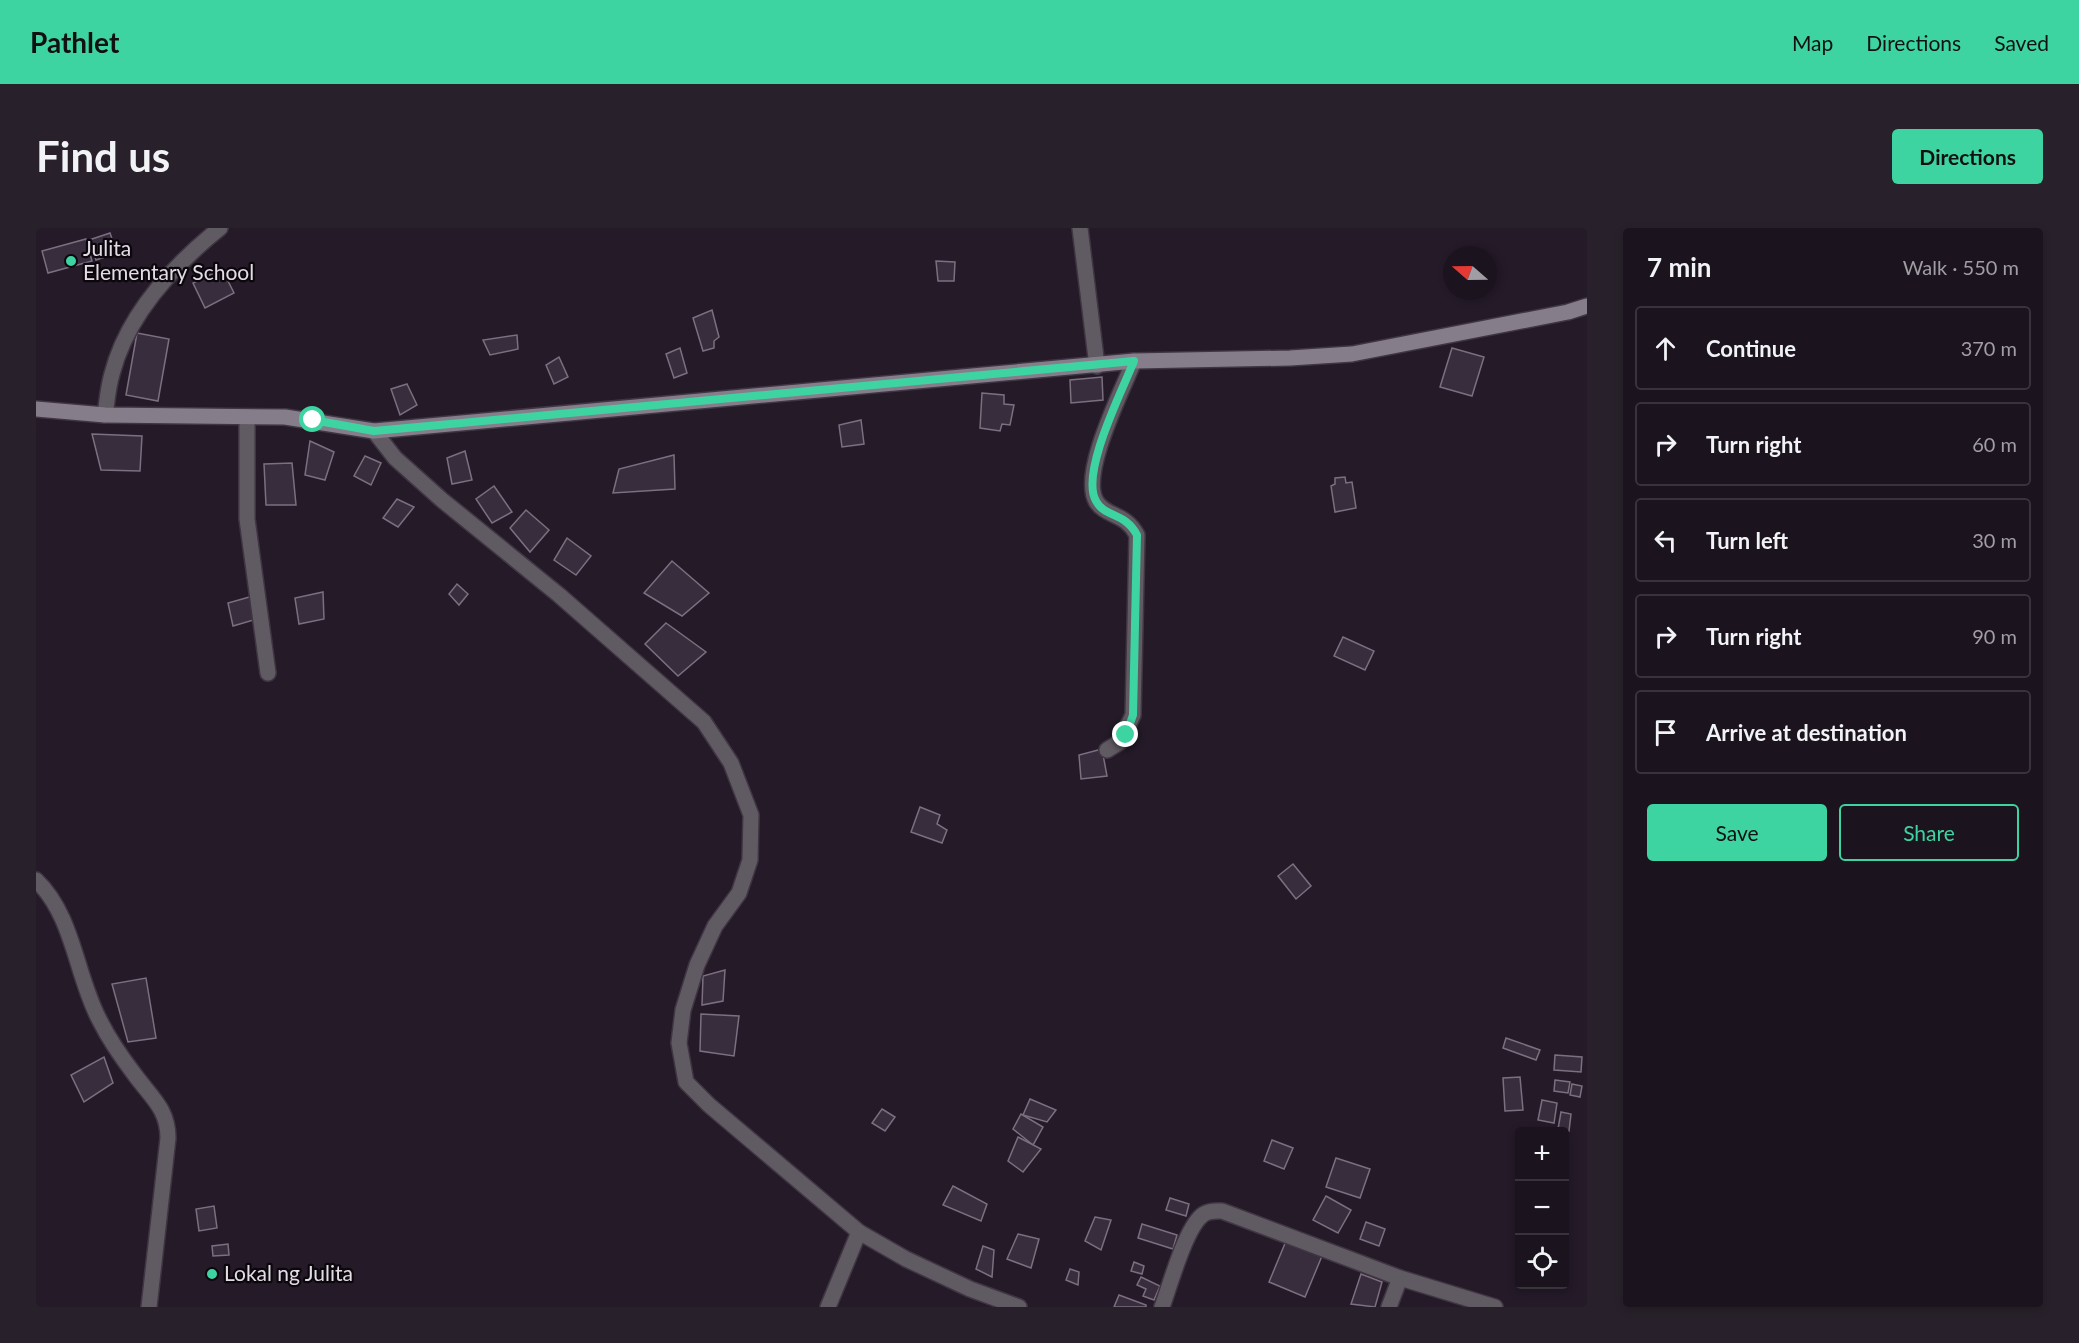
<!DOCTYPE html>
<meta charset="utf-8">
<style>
body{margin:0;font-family:Lato,sans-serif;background:#28212b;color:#f1f3f6}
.controls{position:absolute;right:18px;bottom:18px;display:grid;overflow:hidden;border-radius:6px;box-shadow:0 3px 9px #0003}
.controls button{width:54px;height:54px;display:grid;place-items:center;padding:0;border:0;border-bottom:2px solid #39333c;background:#1b141e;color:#f1f3f6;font:30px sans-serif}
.compass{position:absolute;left:1407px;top:18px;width:54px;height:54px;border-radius:50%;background:#1b141e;box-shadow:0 3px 9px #0003;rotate:290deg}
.stop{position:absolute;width:18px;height:18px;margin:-14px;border:4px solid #3ed4a2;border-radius:50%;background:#fff}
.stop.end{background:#3ed4a2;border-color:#fff;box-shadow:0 2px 6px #0008}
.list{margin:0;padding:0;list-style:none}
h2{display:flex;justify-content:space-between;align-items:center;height:78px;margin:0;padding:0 24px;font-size:26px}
h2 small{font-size:20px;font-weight:400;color:#a09ea4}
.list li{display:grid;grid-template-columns:39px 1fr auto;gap:18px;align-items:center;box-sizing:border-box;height:84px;margin:0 12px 12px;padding:0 12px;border:2px solid #39333c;border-radius:6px}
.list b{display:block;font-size:22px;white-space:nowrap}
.list em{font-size:20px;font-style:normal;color:#a09ea4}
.actions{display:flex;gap:12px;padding:18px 24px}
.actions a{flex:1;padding:14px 0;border:2px solid #3ed4a2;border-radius:6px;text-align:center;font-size:21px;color:#3ed4a2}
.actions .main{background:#3ed4a2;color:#111}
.icon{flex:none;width:33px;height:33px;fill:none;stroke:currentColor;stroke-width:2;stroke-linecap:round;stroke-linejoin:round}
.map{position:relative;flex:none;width:1551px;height:1079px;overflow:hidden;border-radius:6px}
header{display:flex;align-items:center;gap:36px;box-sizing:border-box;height:84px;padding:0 30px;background:#3ed4a2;color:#111}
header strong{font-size:28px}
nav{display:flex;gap:33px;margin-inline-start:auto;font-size:21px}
.intro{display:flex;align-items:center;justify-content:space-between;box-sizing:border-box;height:144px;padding:0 36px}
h1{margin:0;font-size:42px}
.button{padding:15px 27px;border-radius:6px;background:#3ed4a2;color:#111;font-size:21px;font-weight:700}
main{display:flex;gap:36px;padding:0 36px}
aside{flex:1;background:#1b141e;border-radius:6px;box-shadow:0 3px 9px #0003}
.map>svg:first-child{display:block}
.building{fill:#382d3d;stroke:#7b6f80;stroke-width:1.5}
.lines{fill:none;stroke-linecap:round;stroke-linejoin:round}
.street-casing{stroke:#3f3543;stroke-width:18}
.secondary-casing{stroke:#3f3543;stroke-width:18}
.street{stroke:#605b62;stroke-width:15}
.secondary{stroke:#867d8a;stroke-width:15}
.route{stroke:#3ed4a2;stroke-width:8}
.poi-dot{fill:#3ed4a2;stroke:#0b070c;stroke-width:2}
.labels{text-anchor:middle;stroke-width:4.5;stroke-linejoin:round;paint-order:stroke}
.poi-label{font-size:21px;fill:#e3dce6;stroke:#0b070c;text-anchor:start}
</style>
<header>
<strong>Pathlet</strong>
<nav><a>Map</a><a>Directions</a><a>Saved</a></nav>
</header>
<div class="intro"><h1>Find us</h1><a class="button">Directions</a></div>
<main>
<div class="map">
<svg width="1551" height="1079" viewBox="0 0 1551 1079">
<rect width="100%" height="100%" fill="#241a28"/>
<g class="building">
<polygon points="74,5 81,25 60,32 53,12"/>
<polygon points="50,11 56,33 12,45 6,23"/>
<polygon points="900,33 919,34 918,53 902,53"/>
<polygon points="186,41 198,65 169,80 157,55"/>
<polygon points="676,82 683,109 678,113 678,120 667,123 657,90"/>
<polygon points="101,105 133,111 122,173 90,167"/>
<polygon points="481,107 482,121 454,127 447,112"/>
<polygon points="644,120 651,145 638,150 630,126"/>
<polygon points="1416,120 1448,129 1436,168 1404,159"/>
<polygon points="523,129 532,149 518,156 510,137"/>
<polygon points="1066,149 1067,172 1035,175 1034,152"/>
<polygon points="371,156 381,177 364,187 355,161"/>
<polygon points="946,165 968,167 968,176 978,177 974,197 966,196 964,203 944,200"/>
<polygon points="825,192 828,216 806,219 803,197"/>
<polygon points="56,206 106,208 104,243 65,242"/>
<polygon points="274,213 298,224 289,252 269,247"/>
<polygon points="429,223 436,252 416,256 411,230"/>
<polygon points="638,227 639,261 577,265 583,241"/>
<polygon points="329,228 345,235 335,257 318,248"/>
<polygon points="256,235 260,277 230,277 228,236"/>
<polygon points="1309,249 1310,255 1316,254 1320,280 1299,284 1295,258 1299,256 1299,250"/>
<polygon points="458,258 476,284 456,295 440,271"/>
<polygon points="361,271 378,279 362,299 347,290"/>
<polygon points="490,282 513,302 494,324 474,300"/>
<polygon points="531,310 555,328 540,347 518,332"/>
<polygon points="636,333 673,365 646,388 608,365"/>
<polygon points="421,356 432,366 423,377 413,366"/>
<polygon points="287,364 288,391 263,396 259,370"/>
<polygon points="217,368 221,391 197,398 192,375"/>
<polygon points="630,395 670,424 642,448 609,416"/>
<polygon points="1307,409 1338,423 1329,442 1298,428"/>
<polygon points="1066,521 1071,548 1045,551 1043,527"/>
<polygon points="884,579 904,587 901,596 911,602 906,615 875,604"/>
<polygon points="1257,636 1275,658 1260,671 1242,648"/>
<polygon points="689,742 687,773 666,777 667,748"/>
<polygon points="110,750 120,810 92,814 76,756"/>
<polygon points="665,786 703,788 698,828 664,823"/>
<polygon points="1470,810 1504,822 1500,832 1467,820"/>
<polygon points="1519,827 1546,829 1545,844 1518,842"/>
<polygon points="68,829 77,855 48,874 35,847"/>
<polygon points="1484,849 1487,882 1469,883 1467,850"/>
<polygon points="1519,852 1534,854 1532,865 1518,863"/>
<polygon points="1536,856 1546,858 1544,869 1534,867"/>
<polygon points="994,871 1020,882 1011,894 987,887"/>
<polygon points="1506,872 1521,875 1518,895 1502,892"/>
<polygon points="846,881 859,889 849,903 836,895"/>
<polygon points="1525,884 1535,886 1533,903 1522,901"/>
<polygon points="985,886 1007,899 997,917 977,901"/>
<polygon points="982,909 1005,921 987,944 972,933"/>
<polygon points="1236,912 1257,920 1248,941 1228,933"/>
<polygon points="1300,930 1334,941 1324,970 1290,959"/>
<polygon points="917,958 951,976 945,993 907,977"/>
<polygon points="1290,968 1315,982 1302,1005 1277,992"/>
<polygon points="1134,970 1153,976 1150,988 1130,982"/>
<polygon points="178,978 181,1000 163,1003 160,981"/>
<polygon points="1059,989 1075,992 1065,1022 1049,1013"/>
<polygon points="1330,994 1349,1001 1343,1018 1324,1011"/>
<polygon points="1106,996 1141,1007 1137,1021 1102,1010"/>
<polygon points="982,1006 1003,1011 995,1040 971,1031"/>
<polygon points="1250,1013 1286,1028 1269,1069 1233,1054"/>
<polygon points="192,1016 193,1027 177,1028 176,1018"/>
<polygon points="947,1018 958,1022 956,1049 940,1041"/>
<polygon points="1098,1034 1108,1038 1106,1046 1095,1043"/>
<polygon points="1034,1041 1043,1044 1042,1057 1030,1052"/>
<polygon points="1325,1046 1346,1054 1339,1079 1315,1076"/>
<polygon points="1105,1049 1124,1058 1118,1072 1107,1068 1110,1061 1101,1057"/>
<polygon points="1083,1067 1110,1077 1110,1079 1078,1079"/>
</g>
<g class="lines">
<g class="street-casing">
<g id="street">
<polyline points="1044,0 1061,138"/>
<path d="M69,187c2,-13 3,-28 7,-41 15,-59 62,-109 108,-146"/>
<polyline points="211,190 211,291 232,445"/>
<polyline points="338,203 359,230 406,272 523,367 668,494 695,535 715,587 714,632 703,665 679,698 661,737 647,782 643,815 650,854 673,877 823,1004 870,1031 934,1061 983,1079"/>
<path d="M1071,522l13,-8 13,-27 4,-180c-12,-23 -32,-18 -41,-34 -16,-28 26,-110 38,-140"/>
<path d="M0,652c38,36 40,97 64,141 10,20 22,37 35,54 16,22 33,34 33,63l-19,169"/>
<polyline points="792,1079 823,1004"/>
<path d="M1126,1079c8,-21 24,-82 42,-93 6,-4 12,-3 18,-3l178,67 95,29"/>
<polyline points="1353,1079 1364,1050"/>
</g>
</g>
<g class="secondary-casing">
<polyline id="secondary" points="0,181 69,187 249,189 338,203 1098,133 1254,130 1316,126 1532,84 1551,78"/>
</g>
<use href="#street" class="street"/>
<use href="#secondary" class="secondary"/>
</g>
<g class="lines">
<path class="route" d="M277,192l61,11 760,-70c-12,30 -54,112 -38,140 9,17 29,11 41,34l-4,180 -7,20"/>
</g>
<g class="poi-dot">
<circle cx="35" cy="33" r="6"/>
<circle cx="176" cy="1046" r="6"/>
</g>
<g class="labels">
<g class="poi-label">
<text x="47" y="28">Julita<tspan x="47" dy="24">Elementary School</tspan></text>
<text x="188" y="1053">Lokal ng Julita</text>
</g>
</g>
</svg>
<div class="controls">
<button>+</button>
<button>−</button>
<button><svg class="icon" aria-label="locate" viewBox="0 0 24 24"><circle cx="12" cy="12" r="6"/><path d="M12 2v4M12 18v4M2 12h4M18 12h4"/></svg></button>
</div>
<svg class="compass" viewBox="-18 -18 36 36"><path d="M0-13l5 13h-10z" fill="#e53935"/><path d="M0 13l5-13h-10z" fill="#a09ea4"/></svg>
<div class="stop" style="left:277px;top:192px"></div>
<div class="stop end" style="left:1090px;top:507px"></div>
</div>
<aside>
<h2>7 min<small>Walk · 550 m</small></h2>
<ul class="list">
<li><svg class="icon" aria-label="ahead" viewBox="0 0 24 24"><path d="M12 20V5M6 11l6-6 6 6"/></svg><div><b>Continue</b></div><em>370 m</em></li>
<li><svg class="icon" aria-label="right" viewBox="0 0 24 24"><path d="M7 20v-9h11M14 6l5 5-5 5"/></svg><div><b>Turn right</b></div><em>60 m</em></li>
<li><svg class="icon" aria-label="left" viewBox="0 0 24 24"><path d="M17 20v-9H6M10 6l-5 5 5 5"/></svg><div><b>Turn left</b></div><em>30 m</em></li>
<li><svg class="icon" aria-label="right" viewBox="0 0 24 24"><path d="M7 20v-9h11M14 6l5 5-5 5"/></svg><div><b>Turn right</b></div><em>90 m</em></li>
<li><svg class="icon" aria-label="arrive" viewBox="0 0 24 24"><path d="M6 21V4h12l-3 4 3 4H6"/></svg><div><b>Arrive at destination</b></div></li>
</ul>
<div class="actions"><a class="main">Save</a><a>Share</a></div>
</aside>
</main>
